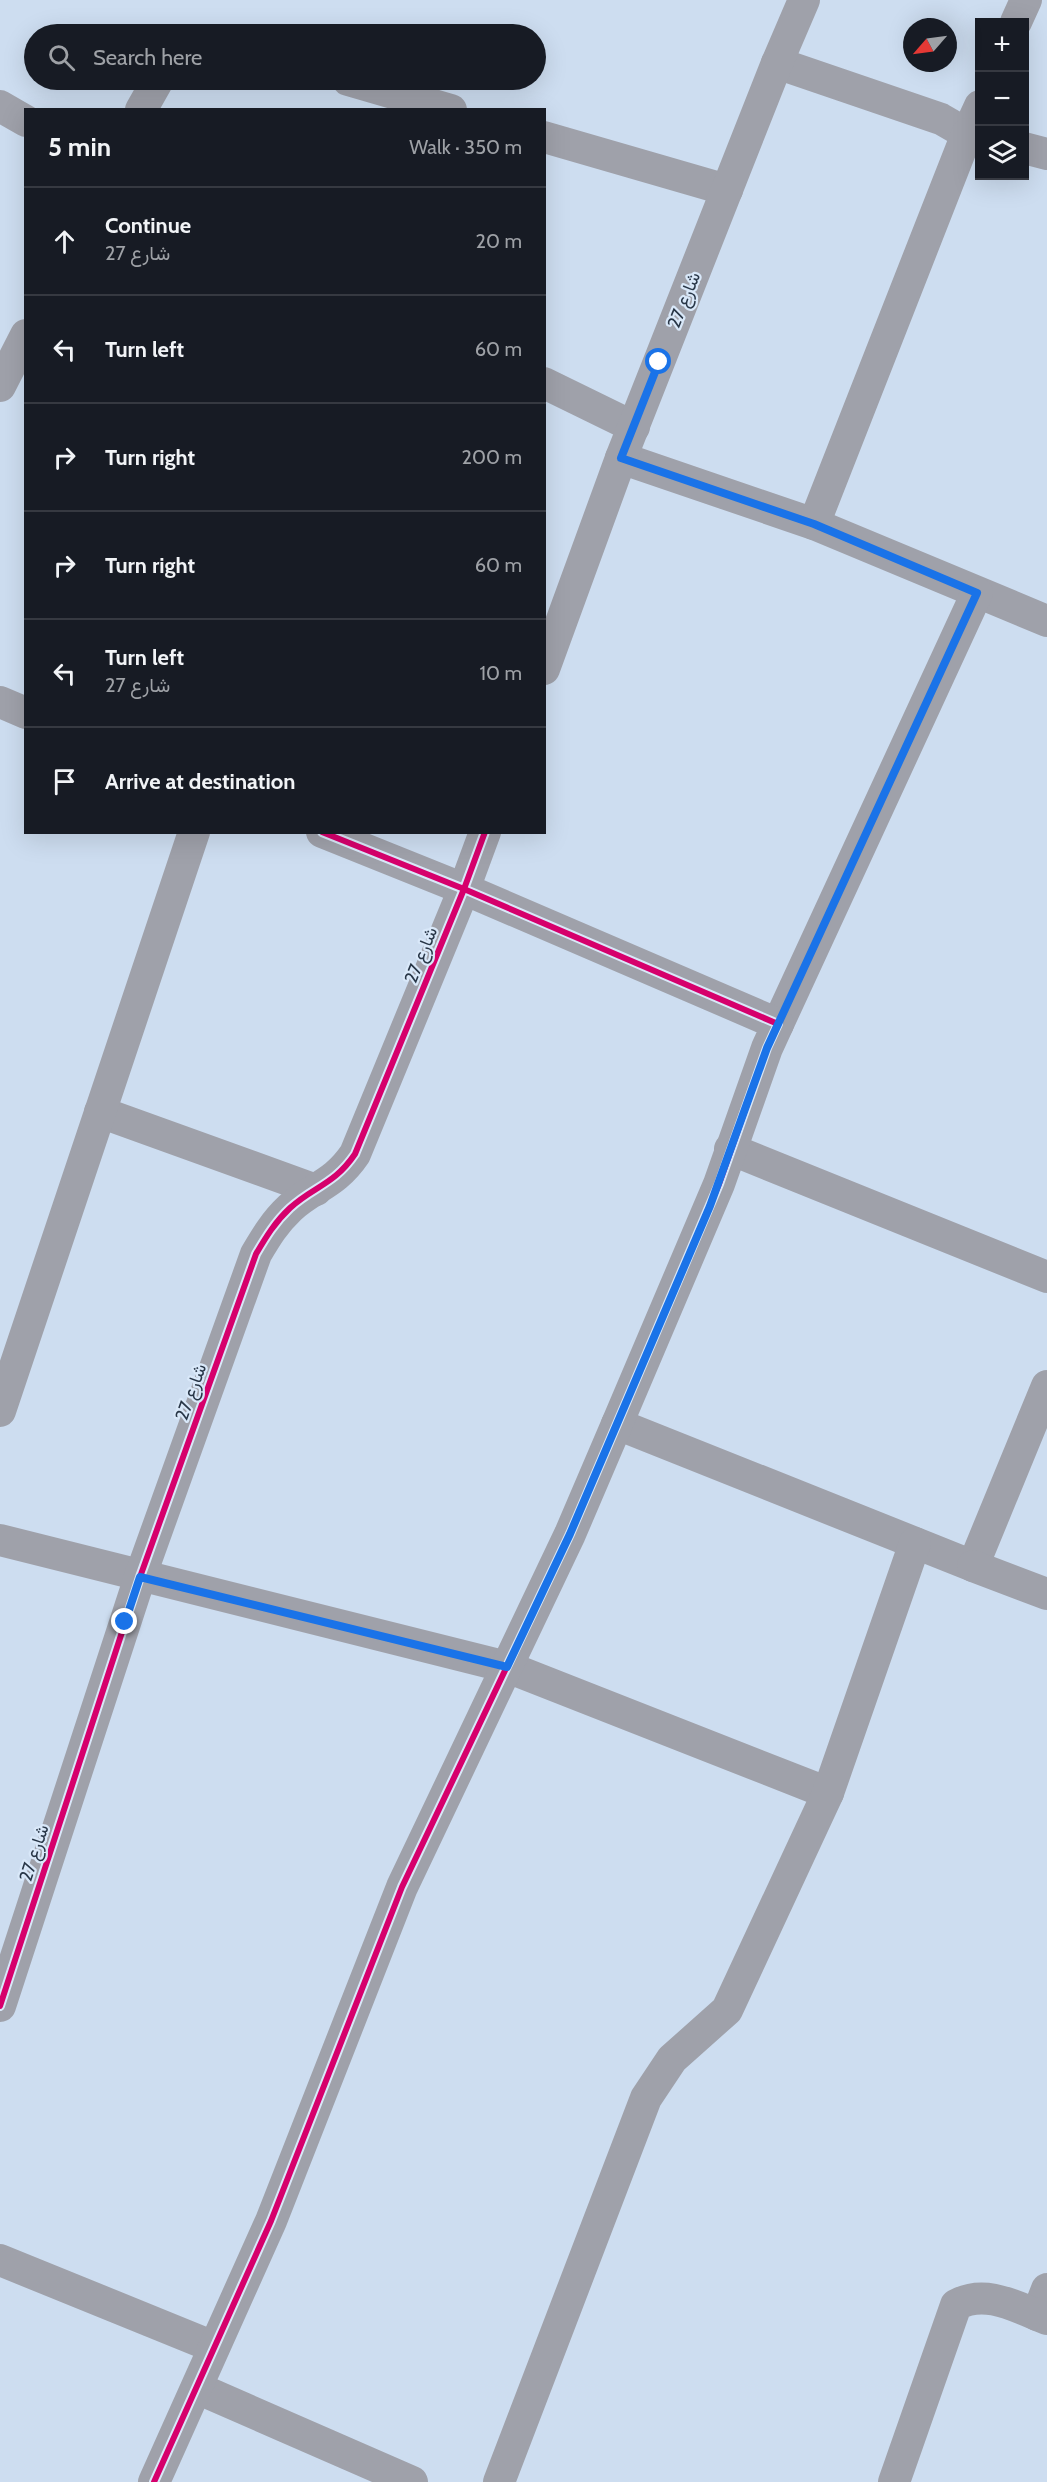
<!DOCTYPE html>
<meta charset="utf-8">
<style>
body{margin:0;font-family:Cabin,Vazirmatn,sans-serif;background:#242831;color:#f1f3f6}
.controls{position:absolute;right:18px;top:18px;display:grid;overflow:hidden;border-radius:0px;box-shadow:0 6px 24px #0002}
.controls button{width:54px;height:54px;display:grid;place-items:center;padding:0;border:0;border-bottom:2px solid #363941;background:#171b24;color:#f1f3f6;font:30px sans-serif}
.compass{position:absolute;left:903px;top:18px;width:54px;height:54px;border-radius:50%;background:#171b24;box-shadow:0 6px 24px #0002;rotate:242deg}
.stop{position:absolute;width:18px;height:18px;margin:-14px;border:4px solid #1a73e8;border-radius:50%;background:#fff}
.stop.end{background:#1a73e8;border-color:#fff;box-shadow:0 2px 6px #0008}
.list{margin:0;padding:0;list-style:none}
h2{display:flex;justify-content:space-between;align-items:center;height:78px;margin:0;padding:0 24px;font-size:26px}
h2 small{font-size:20px;font-weight:400;color:#9ea1a6}
.list li{display:grid;grid-template-columns:39px 1fr auto;gap:18px;align-items:center;box-sizing:border-box;height:108px;padding:0 24px;border-top:2px solid #363941}
.list b{display:block;font-size:22px;white-space:nowrap}
.list p{margin:0;font-size:20px;white-space:nowrap;color:#9ea1a6}
.list em{font-size:20px;font-style:normal;color:#9ea1a6}
.icon{flex:none;width:33px;height:33px;fill:none;stroke:currentColor;stroke-width:2;stroke-linecap:round;stroke-linejoin:round}
.map{position:relative;flex:none;width:1047px;height:2482px;overflow:hidden}
.search{position:absolute;background:#171b24;box-shadow:0 6px 24px #0002;left:24px;top:24px;width:522px;height:66px;display:flex;align-items:center;gap:15px;box-sizing:border-box;padding:0 21px;border-radius:33px;color:#9ea1a6;font-size:22px}
.panel{position:absolute;background:#171b24;box-shadow:0 6px 24px #0002;left:24px;top:108px;width:522px;height:726px;border-radius:0px}
.map>svg:first-child{display:block}
.lines{fill:none;stroke-linecap:round;stroke-linejoin:round}
.minor{stroke:#9fa1aa;stroke-width:32}
.cycleway-casing{stroke:#d9e8f9;stroke-width:10}
.cycleway{stroke:#d6006c;stroke-width:6}
.route{stroke:#1a73e8;stroke-width:8}
.labels{text-anchor:middle;stroke-width:4.5;stroke-linejoin:round;paint-order:stroke}
.street-label{font-size:18px;fill:#283647;stroke:#d9e8f9}
</style>
<div class="map">
<svg width="1047" height="2482" viewBox="0 0 1047 2482">
<rect width="100%" height="100%" fill="#cdddf0"/>
<g class="lines">
<g class="minor">
<polyline points="1016,22 1026,0"/>
<polyline points="777,63 941,119 967,134 980,106"/>
<polyline points="348,80 451,110"/>
<polyline points="0,106 26,121"/>
<polyline points="141,110 158,80"/>
<polyline points="544,137 727,190"/>
<polyline points="1024,148 1047,154"/>
<polyline points="544,383 634,427"/>
<polyline points="0,386 26,335"/>
<polyline points="621,458 814,524 1047,621"/>
<polyline points="814,524 967,134 980,137"/>
<polyline points="544,669 621,458 777,63 804,0"/>
<polyline points="0,702 26,713"/>
<polyline points="778,1024 977,593"/>
<polyline points="100,1112 316,1190"/>
<polyline points="730,1149 1047,1277"/>
<polyline points="0,1411 194,832"/>
<polyline points="617,1424 973,1566 1047,1386"/>
<polyline points="0,1540 507,1667 828,1793"/>
<polyline points="973,1566 1047,1594"/>
<path d="M0,2006l140,-429 116,-323c10,-17 19,-32 34,-46 24,-22 44,-23 65,-54l109,-265 21,-57"/>
<polyline points="0,2260 214,2347"/>
<polyline points="1037,2315 1047,2289"/>
<polyline points="197,2388 412,2482"/>
<polyline points="154,2482 271,2221 402,1887 570,1534 617,1424 719,1184 767,1048 778,1024 464,889 322,832"/>
<polyline points="499,2482 646,2098 672,2059 727,2010 828,1793 915,1543"/>
<path d="M894,2482l62,-177c30,-17 62,3 91,14"/>
</g>
<g class="cycleway-casing">
<g id="cycleway">
<path d="M0,2006l140,-429 116,-323c10,-17 19,-32 34,-46 24,-22 44,-23 65,-54l109,-265 21,-57"/>
<polyline points="154,2482 271,2221 402,1887 570,1534 617,1424 719,1184 767,1048 778,1024 464,889 322,832"/>
</g>
</g>
<use href="#cycleway" class="cycleway"/>
</g>
<g class="lines">
<polyline class="route" points="125,1622 140,1577 507,1667 570,1534 710,1206 767,1048 977,593 814,524 621,458 659,362"/>
</g>
<g class="labels">
<g class="street-label">
<text transform="translate(684 300) rotate(-68)" y="6">شارع 27</text>
<text transform="translate(421 955) rotate(-68)" y="6">شارع 27</text>
<text transform="translate(191 1392) rotate(-70)" y="6">شارع 27</text>
<text transform="translate(34 1853) rotate(-72)" y="6">شارع 27</text>
</g>
</g>
</svg>
<div class="controls">
<button>+</button>
<button>−</button>
<button><svg class="icon" aria-label="layers" viewBox="0 0 24 24"><path d="M12 4l9 5-9 5-9-5zM3 14l9 5 9-5"/></svg></button>
</div>
<svg class="compass" viewBox="-18 -18 36 36"><path d="M0-13l5 13h-10z" fill="#e53935"/><path d="M0 13l5-13h-10z" fill="#9ea1a6"/></svg>
<div class="stop" style="left:659px;top:362px"></div>
<div class="stop end" style="left:125px;top:1622px"></div>
<div class="search"><svg class="icon" aria-label="search" viewBox="0 0 24 24"><circle cx="10" cy="10" r="6"/><path d="M15 15l6 6"/></svg>Search here</div>
<section class="panel">
<h2>5 min<small>Walk · 350 m</small></h2>
<ul class="list">
<li><svg class="icon" aria-label="ahead" viewBox="0 0 24 24"><path d="M12 20V5M6 11l6-6 6 6"/></svg><div><b>Continue</b><p>شارع 27</p></div><em>20 m</em></li>
<li><svg class="icon" aria-label="left" viewBox="0 0 24 24"><path d="M17 20v-9H6M10 6l-5 5 5 5"/></svg><div><b>Turn left</b></div><em>60 m</em></li>
<li><svg class="icon" aria-label="right" viewBox="0 0 24 24"><path d="M7 20v-9h11M14 6l5 5-5 5"/></svg><div><b>Turn right</b></div><em>200 m</em></li>
<li><svg class="icon" aria-label="right" viewBox="0 0 24 24"><path d="M7 20v-9h11M14 6l5 5-5 5"/></svg><div><b>Turn right</b></div><em>60 m</em></li>
<li><svg class="icon" aria-label="left" viewBox="0 0 24 24"><path d="M17 20v-9H6M10 6l-5 5 5 5"/></svg><div><b>Turn left</b><p>شارع 27</p></div><em>10 m</em></li>
<li><svg class="icon" aria-label="arrive" viewBox="0 0 24 24"><path d="M6 21V4h12l-3 4 3 4H6"/></svg><div><b>Arrive at destination</b></div></li>
</ul>
</section>
</div>
